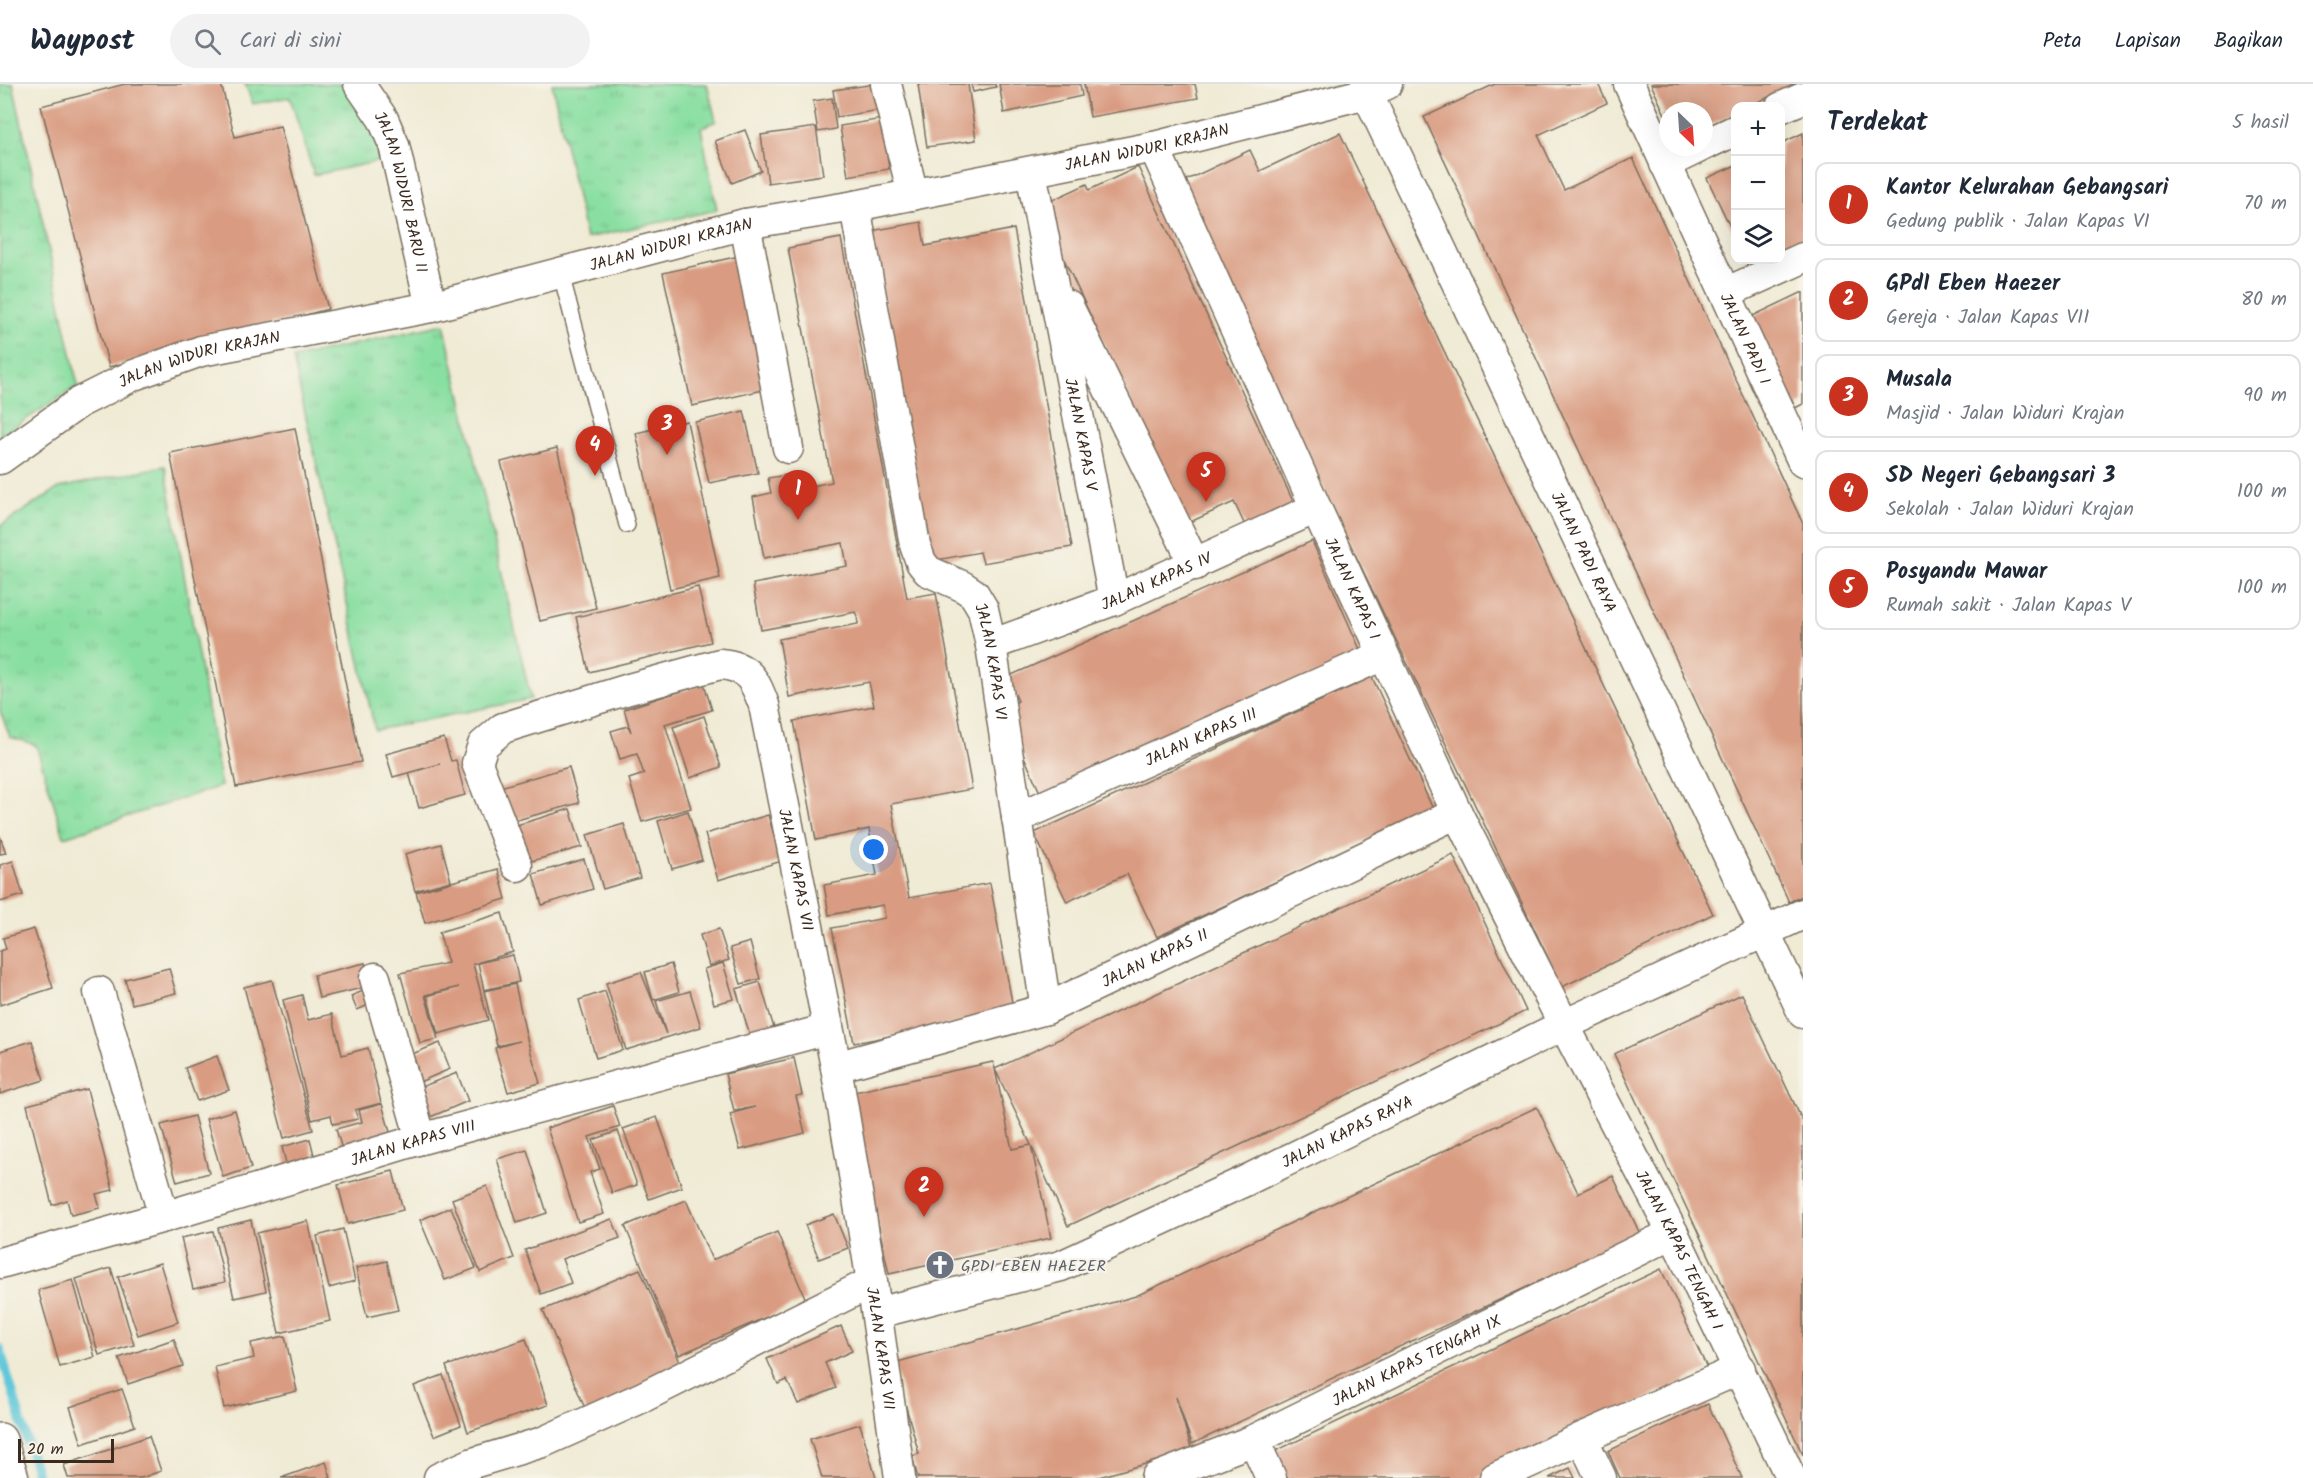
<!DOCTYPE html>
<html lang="id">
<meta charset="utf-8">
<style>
body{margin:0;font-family:Kalam,sans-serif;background:#f2f2f3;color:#1f2937}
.controls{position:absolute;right:18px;top:18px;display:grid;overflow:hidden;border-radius:12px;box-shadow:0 6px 24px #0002}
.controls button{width:54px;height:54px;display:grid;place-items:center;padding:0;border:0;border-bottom:2px solid #e0e1e3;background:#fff;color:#1f2937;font:30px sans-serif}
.compass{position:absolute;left:1659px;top:18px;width:54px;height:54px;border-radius:50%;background:#fff;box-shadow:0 6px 24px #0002;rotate:155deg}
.scale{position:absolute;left:18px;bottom:15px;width:96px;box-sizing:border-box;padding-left:6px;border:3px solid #3b2a1e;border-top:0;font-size:16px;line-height:21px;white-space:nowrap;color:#3b2a1e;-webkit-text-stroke:4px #f7f3e8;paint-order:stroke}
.you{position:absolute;left:874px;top:766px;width:21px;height:21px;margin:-15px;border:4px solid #fff;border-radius:50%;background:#1a73e8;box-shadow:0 0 0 9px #1a73e833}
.badge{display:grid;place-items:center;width:39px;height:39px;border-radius:50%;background:#c8321e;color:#fff;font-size:20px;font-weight:700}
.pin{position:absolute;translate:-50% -50px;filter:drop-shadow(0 2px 3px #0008)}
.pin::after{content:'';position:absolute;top:32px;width:21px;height:18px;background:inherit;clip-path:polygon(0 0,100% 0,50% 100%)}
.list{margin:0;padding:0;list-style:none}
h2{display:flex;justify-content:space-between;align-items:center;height:78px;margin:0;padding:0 24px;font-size:26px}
h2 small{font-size:20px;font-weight:400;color:#747a83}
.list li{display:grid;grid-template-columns:39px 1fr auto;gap:18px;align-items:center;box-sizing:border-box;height:84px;margin:0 12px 12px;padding:0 12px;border:2px solid #e0e1e3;border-radius:12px}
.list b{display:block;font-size:22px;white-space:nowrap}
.list p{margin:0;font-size:20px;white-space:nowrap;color:#747a83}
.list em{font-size:20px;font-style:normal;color:#747a83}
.icon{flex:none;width:33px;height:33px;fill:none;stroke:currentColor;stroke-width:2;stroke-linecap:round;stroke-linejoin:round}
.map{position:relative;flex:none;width:1803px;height:1394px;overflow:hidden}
header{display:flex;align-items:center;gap:36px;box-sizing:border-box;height:84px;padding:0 30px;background:#fff;border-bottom:2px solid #e0e1e3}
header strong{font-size:28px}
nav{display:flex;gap:33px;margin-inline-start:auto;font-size:21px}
.search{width:420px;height:54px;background:#f2f2f3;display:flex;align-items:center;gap:15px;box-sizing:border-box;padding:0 21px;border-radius:33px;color:#747a83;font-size:22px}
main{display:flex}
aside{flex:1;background:#fff}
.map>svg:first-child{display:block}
.grass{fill:url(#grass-tufts);stroke:#628460;stroke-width:1.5}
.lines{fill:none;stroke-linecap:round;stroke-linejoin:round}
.stream{stroke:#5ec8d9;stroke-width:9}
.building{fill:#d99b81;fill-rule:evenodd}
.lane-casing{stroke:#7a6e5e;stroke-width:18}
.street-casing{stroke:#7a6e5e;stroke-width:33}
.secondary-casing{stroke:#7a6e5e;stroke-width:36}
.lane{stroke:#fff;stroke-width:15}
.street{stroke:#fff;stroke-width:30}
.secondary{stroke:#fff;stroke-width:33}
.labels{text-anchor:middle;stroke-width:4.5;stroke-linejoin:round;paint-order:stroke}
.street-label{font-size:16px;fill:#3b2a1e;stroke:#f7f3e8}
.worship-label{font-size:16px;fill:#5b616d;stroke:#f7f3e8;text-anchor:start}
</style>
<header>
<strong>Waypost</strong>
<div class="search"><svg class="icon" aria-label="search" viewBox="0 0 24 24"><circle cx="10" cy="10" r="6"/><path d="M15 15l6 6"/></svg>Cari di sini</div>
<nav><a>Peta</a><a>Lapisan</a><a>Bagikan</a></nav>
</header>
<main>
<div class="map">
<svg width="1803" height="1394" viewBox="0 0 1803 1394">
<defs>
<pattern id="grass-tufts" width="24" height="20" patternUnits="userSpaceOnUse" patternTransform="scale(1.5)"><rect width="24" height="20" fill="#89dfa2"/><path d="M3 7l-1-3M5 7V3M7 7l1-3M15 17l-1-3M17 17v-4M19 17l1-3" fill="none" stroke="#77c08b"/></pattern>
</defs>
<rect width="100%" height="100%" fill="#f7f3e8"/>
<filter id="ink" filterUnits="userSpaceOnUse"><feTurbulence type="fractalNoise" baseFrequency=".0167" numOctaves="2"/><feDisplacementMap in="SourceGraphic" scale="12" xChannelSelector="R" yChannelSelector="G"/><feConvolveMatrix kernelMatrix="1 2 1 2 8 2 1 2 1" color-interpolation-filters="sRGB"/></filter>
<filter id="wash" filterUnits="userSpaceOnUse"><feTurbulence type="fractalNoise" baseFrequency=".008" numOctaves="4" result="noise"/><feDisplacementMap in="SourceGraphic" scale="24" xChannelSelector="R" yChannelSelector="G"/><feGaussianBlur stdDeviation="1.35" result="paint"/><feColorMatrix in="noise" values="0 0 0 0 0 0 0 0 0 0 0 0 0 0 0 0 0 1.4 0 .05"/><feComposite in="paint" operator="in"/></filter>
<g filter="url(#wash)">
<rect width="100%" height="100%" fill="#f0ebd5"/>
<g class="grass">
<polygon points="0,0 13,0 78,302 0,352"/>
<polygon points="245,0 349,0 389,75 314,91 290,13 253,20"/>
<polygon points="552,0 707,0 716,37 701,44 717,126 586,154"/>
<polygon points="444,240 531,615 375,646 293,274"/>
<polygon points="165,382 221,702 64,753 36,661 10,653 0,627 0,442 59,404"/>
</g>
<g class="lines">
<polyline class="stream" points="0,1265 38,1394"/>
</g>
<g id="blocks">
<g class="building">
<polygon points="125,0 221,0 235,53 280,42 328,225 109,283 41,22"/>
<polygon points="876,0 880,26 837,33 833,6"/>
<polygon points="918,0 968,0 976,56 927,63"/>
<polygon points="971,0 995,0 996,3 973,8"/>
<polygon points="999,0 1080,0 1082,12 1004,29"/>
<polygon points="1084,0 1195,0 1198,14 1090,33"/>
<polygon points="1495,0 1598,0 1607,19 1538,51 1564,106 1633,74 1803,440 1803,812 1789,818 1424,33"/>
<polygon points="1651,0 1797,0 1749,22 1736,22 1736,29 1704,44 1704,27 1668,27 1668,37"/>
<polygon points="832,14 836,45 818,48 813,17"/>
<polygon points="882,35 889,85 848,92 840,42"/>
<polygon points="816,43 823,91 768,99 761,51"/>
<polygon points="745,46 761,87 732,99 715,57"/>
<polygon points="1340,49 1713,830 1562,903 1178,100 1250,66 1260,87"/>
<polygon points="1803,49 1803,170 1753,193 1745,176 1780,176 1780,60"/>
<polygon points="1736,81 1736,155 1707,94"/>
<polygon points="1138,83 1298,428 1249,450 1234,418 1188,439 1039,122 1087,100 1089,106"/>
<polygon points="921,138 925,162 1014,145 1072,463 983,479 980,468 931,477 871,147"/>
<polygon points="841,154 907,514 936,509 972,705 891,720 909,814 990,799 1014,929 854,959 832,844 885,834 883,821 829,831 824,801 877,791 869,745 816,756 794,637 874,622 869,598 789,613 779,555 858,540 857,532 855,528 761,546 753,500 847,482 843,459 764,474 753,413 771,409 768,394 798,389 801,404 832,398 788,164"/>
<polygon points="744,171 772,304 692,322 663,189"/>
<polygon points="1803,208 1803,320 1793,325 1742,237"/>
<polygon points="744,327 758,389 709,399 695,338"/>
<polygon points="687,337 720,494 670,505 636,349"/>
<polygon points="295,344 361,678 236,703 170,369"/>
<polygon points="557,364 596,524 540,537 501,378"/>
<polygon points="1312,457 1362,570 1042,713 1003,625 1018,617 1007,593"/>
<polygon points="698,503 711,558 589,588 576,533"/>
<polygon points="1372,593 1433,725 1157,853 1127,790 1067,818 1034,749"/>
<polygon points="704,600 712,626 665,640 691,724 642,738 629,695 644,690 637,670 620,675 611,647 628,642 631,648 624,625"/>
<polygon points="704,632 721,683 690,694 673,643"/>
<polygon points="444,654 451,677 456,676 465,711 419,724 409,689 440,680 393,693 386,670"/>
<polygon points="569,683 579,719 506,739 497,704"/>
<polygon points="570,725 582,763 528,778 517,741"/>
<polygon points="688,727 702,776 672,785 658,737"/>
<polygon points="768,731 782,777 718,796 705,750"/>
<polygon points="624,740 640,794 603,805 587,751"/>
<polygon points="0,752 6,769 0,770"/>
<polygon points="441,760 451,797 415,807 405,770"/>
<path d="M1453,771l73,156 -458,215 -37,-81 20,93 -162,36 -39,-181 143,-31 2,7zM995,985l36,76 -19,4z"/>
<polygon points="584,775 593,805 542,821 533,790"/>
<polygon points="13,777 23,811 0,818 0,781"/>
<polygon points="498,785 506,815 425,839 416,808"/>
<polygon points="502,829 513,868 473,880 488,936 438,950 427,912 459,903 425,911 438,955 420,959 400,889 448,879 439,848"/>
<polygon points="34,845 53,904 0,921 0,867 6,865 3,854"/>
<polygon points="719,845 729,876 709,882 700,851"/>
<polygon points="750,858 760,895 741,900 730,864"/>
<polygon points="513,871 519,898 484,906 478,879"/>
<polygon points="365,879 371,902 319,914 314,891"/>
<polygon points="723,879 734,915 714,920 704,885"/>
<polygon points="671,880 679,908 653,916 645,888"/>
<polygon points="169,884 176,909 132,920 125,895"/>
<polygon points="641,888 666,950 656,917 690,907 701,943 626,966 606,899"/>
<polygon points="272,896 313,1046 284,1054 244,903"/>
<polygon points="760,898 774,944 750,952 736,905"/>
<polygon points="515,900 527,955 540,999 508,1008 495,964 519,957 497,962 484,907"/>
<polygon points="373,903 378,917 357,926 351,912"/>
<polygon points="605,907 623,966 596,974 579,916"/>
<polygon points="1742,910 1803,1038 1803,1371 1614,970"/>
<polygon points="302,911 308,936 332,930 342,971 368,964 381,1019 355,1026 358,1035 333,1040 331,1031 312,1036 283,916"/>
<polygon points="32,957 44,996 0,1010 0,967"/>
<polygon points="440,959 450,985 417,999 411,985 417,983 412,970"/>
<polygon points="217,972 229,1006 197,1017 185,984"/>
<polygon points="794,974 802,1011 796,1012 805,1049 740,1066 730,1030 755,1023 734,1027 725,990"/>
<polygon points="457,989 468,1017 428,1034 416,1005"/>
<polygon points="87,1005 113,1106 96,1110 100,1124 71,1131 67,1116 52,1121 27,1021"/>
<polygon points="382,1020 392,1055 343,1069 336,1045 362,1038 359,1026"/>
<polygon points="613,1022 620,1043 589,1053 600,1085 590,1088 604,1130 578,1138 547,1044"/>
<polygon points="1537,1023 1578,1109 1613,1092 1640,1150 1192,1360 1176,1313 1192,1367 1095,1394 918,1394 912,1372 919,1370 894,1279 1136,1212"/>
<polygon points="235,1026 251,1084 223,1093 206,1035"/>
<polygon points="194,1032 209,1089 177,1098 161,1041"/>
<polygon points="657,1033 682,1103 649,1115 623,1045"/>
<polygon points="618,1047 637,1101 612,1109 593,1056"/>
<polygon points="310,1055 315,1075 287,1083 282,1063"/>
<polygon points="527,1066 547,1129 517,1139 497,1075"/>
<polygon points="393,1087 403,1126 348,1140 338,1101"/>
<polygon points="487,1102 514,1174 480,1188 452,1115"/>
<polygon points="686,1116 712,1176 777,1148 806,1216 679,1271 625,1142"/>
<polygon points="451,1123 476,1184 445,1196 420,1136"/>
<polygon points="834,1130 848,1164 819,1175 805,1141"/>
<polygon points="612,1135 620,1154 562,1175 571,1199 541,1210 525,1166"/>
<polygon points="251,1136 266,1207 234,1214 218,1144"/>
<polygon points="308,1137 330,1237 279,1249 257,1149"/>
<polygon points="343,1145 355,1197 329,1204 317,1152"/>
<polygon points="213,1147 225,1198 193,1205 181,1154"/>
<polygon points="387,1177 398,1226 367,1233 356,1184"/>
<polygon points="160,1179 178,1238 138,1251 118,1193"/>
<polygon points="111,1184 134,1261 99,1271 76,1195"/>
<polygon points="640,1185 684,1287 587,1329 543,1226"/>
<polygon points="1661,1185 1708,1286 1478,1394 1283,1394 1271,1369"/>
<polygon points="73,1196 95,1273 60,1283 38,1206"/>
<polygon points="841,1242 852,1267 825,1279 836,1304 798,1320 787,1296 778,1300 767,1275"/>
<polygon points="285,1252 297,1307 224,1324 215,1283 254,1274 251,1259"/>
<polygon points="174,1255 183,1282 128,1300 119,1274"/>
<polygon points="526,1255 548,1321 468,1348 446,1282"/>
<polygon points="443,1291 461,1341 434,1352 414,1302"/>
<polygon points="122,1305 135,1342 82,1360 70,1323"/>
<polygon points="1708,1320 1742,1394 1620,1394 1608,1367"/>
<polygon points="860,1340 876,1394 822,1394 810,1355"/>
<polygon points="149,1352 161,1387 141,1394 68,1394 64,1381"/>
<polygon points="326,1378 331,1394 281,1394"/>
<polygon points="1570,1384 1575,1394 1549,1394"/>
</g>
</g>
</g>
<g filter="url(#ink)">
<use href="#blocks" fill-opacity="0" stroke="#7a6e5e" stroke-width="1.5"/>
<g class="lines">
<g class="lane-casing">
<polyline id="lane" points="561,190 627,441"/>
</g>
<g class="street-casing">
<g id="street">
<path id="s1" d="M359,0l24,35 11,26 37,162"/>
<polyline points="886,0 913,111"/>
<path id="s2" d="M1629,0l174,378"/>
<path id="s3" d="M1367,9l436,920"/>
<polyline points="1780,24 1803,14"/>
<polyline points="1704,61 1736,46"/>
<path id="s4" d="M1154,63l162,361 141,305 107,212 109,208 118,245"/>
<polyline points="1665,80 1700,63"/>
<path id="s5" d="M1031,88l83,428"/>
<path id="s6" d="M855,122l60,339 6,17 7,9 34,15 12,8 9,15 8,36 55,364"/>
<polyline points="745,140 788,364"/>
<polyline points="1725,209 1803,174"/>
<polyline points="1068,222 1195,481"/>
<path id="s7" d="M0,375l80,-57 54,-27 67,-24 230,-44 314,-83 110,-18 299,-59 213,-54 20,-9"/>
<path id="s8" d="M991,561l123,-45 202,-92"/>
<path id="s9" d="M1017,734l366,-163"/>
<path id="s10" d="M517,782l-40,-103 6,-18 20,-17 126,-39 91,-25c29,2 35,17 44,41l72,362 36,215 28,196"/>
<polyline points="375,894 421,1055"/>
<polyline points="99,908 164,1133"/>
<path id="s11" d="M836,983l210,-58 411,-196"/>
<path id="s12" d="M0,1179l164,-46 257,-78 407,-110"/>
<path id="s13" d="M877,1229l184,-47 184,-85 319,-156 239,-111"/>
<polyline points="1582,1354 1601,1394"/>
<polyline points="1254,1356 1271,1394"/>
<polyline points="439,1394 473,1379 543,1358 643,1313 872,1198"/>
<path id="s14" d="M1156,1394l98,-38 419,-207"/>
<polyline points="1495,1394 1582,1354 1740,1285"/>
</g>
</g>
<g class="secondary-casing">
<polyline id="secondary" points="0,1356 12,1394"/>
</g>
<use href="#lane" class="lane"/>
<use href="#street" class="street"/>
<use href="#secondary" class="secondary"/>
</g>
</g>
<defs>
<g id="church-disc" transform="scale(1.5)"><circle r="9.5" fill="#6b7280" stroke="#f7f3e8"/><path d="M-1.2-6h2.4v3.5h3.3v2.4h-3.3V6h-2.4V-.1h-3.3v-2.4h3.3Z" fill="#fff"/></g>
</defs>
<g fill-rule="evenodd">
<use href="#church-disc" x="940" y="1181"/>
</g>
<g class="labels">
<g class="street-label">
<text dy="6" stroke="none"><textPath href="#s7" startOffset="1198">JALAN WIDURI KRAJAN</textPath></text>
<text dy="6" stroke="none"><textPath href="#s1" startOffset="118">JALAN WIDURI BARU II</textPath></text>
<text dy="6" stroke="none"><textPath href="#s7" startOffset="712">JALAN WIDURI KRAJAN</textPath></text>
<text dy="6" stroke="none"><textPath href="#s2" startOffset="280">JALAN PADI I</textPath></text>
<text dy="6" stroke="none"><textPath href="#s7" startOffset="226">JALAN WIDURI KRAJAN</textPath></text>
<text dy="6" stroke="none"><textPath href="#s5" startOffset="267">JALAN KAPAS V</textPath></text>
<text dy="6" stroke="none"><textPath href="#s3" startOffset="508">JALAN PADI RAYA</textPath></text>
<text dy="6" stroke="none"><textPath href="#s8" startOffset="177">JALAN KAPAS IV</textPath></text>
<text dy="6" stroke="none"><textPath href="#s4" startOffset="484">JALAN KAPAS I</textPath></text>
<text dy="6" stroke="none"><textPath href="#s6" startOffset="496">JALAN KAPAS VI</textPath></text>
<text dy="6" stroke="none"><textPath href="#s9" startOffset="201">JALAN KAPAS III</textPath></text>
<text dy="6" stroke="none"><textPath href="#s10" startOffset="615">JALAN KAPAS VII</textPath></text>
<text dy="6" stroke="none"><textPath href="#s11" startOffset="338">JALAN KAPAS II</textPath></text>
<text dy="6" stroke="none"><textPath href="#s13" startOffset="506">JALAN KAPAS RAYA</textPath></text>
<text dy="6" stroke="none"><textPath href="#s12" startOffset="430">JALAN KAPAS VIII</textPath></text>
<text dy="6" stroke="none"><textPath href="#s4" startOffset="1222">JALAN KAPAS TENGAH I</textPath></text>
<text dy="6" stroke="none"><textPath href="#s10" startOffset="1101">JALAN KAPAS VII</textPath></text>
<text dy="6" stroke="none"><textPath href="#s14" startOffset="286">JALAN KAPAS TENGAH IX</textPath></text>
</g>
<g class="worship-label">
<text x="961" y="1187">GPDI EBEN HAEZER</text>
</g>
</g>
</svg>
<div class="controls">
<button>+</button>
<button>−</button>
<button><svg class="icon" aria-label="layers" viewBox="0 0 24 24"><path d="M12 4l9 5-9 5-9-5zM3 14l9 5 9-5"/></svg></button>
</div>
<svg class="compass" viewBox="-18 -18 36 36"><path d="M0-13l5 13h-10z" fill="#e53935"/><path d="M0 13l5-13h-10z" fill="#747a83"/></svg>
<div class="scale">20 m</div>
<div class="you"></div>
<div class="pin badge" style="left:798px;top:436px">1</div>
<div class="pin badge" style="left:924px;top:1133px">2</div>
<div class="pin badge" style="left:667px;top:371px">3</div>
<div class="pin badge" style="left:595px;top:392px">4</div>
<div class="pin badge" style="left:1206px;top:418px">5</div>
</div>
<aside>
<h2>Terdekat<small>5 hasil</small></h2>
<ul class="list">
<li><span class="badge">1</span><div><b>Kantor Kelurahan Gebangsari</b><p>Gedung publik · Jalan Kapas VI</p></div><em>70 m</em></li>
<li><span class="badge">2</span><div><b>GPdI Eben Haezer</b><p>Gereja · Jalan Kapas VII</p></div><em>80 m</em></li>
<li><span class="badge">3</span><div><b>Musala</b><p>Masjid · Jalan Widuri Krajan</p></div><em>90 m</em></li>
<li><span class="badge">4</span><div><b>SD Negeri Gebangsari 3</b><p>Sekolah · Jalan Widuri Krajan</p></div><em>100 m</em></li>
<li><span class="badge">5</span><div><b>Posyandu Mawar</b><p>Rumah sakit · Jalan Kapas V</p></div><em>100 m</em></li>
</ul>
</aside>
</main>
